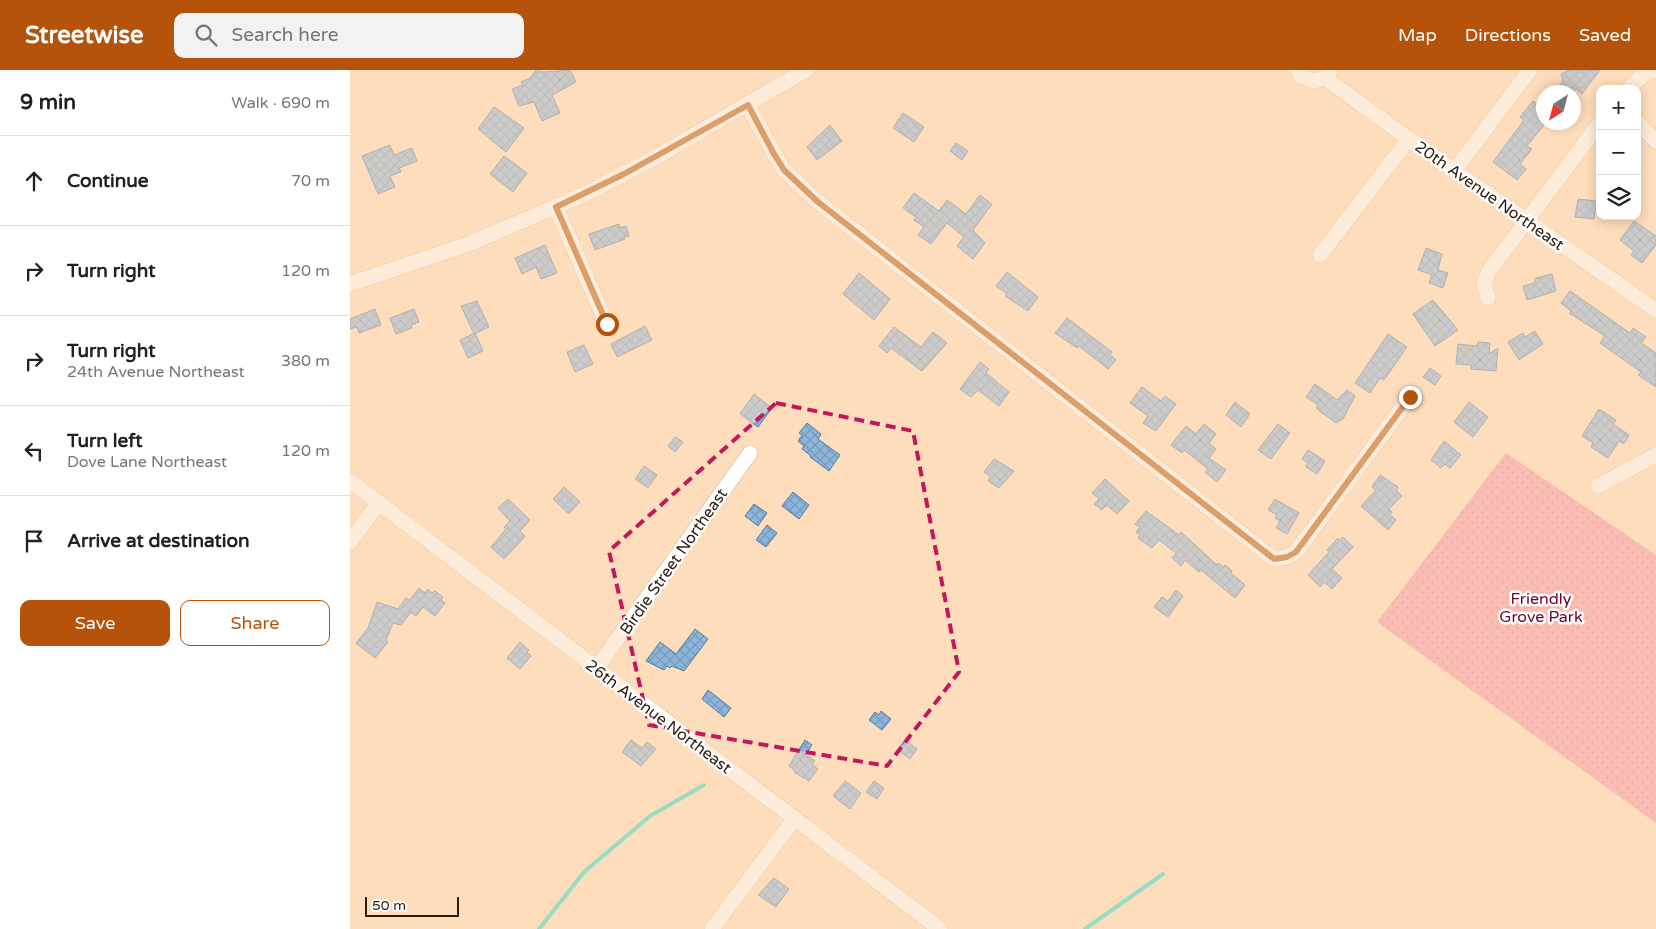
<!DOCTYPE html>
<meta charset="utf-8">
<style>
body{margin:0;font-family:"Varela Round",sans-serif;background:#f2f2f2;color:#222}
.controls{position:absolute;right:15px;top:15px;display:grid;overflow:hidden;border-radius:10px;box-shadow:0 2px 12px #0003}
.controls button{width:45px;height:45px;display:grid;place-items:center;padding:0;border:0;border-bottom:1px solid #e0e0e0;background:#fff;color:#222;font:25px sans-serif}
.compass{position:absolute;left:1186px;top:15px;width:45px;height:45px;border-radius:50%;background:#fff;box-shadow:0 2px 12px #0003;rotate:216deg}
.scale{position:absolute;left:15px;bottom:12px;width:94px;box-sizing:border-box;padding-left:5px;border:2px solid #2a1c0b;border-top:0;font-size:14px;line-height:18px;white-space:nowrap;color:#2a1c0b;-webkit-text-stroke:4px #fff;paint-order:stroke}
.stop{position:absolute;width:15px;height:15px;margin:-11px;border:4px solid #b45309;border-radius:50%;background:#fff}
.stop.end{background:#b45309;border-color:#fff;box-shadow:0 1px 5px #0008}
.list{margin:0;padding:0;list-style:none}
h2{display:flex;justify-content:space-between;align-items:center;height:65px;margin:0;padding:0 20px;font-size:21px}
h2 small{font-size:16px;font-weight:400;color:#767676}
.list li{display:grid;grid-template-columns:32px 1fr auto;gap:15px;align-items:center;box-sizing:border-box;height:90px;padding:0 20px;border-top:1px solid #e0e0e0}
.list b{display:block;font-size:19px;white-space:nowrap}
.list p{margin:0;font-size:16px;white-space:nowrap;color:#767676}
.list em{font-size:16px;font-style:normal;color:#767676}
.actions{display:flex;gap:10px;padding:15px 20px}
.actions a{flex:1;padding:11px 0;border:1px solid #b45309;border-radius:10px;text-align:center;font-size:18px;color:#b45309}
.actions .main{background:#b45309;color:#fff}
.icon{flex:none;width:28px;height:28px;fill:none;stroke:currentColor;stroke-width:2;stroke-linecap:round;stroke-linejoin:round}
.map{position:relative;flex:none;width:1306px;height:859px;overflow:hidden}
header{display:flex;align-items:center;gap:30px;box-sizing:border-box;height:70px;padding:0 25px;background:#b45309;color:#fff}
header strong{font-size:24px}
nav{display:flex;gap:28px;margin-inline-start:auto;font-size:18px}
.search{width:350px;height:45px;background:#f2f2f2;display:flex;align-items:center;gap:12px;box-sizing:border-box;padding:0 18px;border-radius:10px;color:#767676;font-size:19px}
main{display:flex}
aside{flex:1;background:#fff}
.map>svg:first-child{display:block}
.park{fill:url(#park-dots)}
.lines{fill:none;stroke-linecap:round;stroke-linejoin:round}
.stream{stroke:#1edbcf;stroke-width:4}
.building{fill:url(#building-cross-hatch);stroke:#567da1}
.minor-casing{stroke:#dbb48b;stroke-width:16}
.minor{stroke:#fff;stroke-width:15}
.route{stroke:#b45309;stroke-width:6}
.marked{fill:none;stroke:#c2185b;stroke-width:4;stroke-dasharray:10 6;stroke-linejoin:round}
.labels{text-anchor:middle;stroke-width:5;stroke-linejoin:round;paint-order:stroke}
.street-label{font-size:16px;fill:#2a1c0b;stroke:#fff}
.park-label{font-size:16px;fill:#6a022a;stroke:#fff}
</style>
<header>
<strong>Streetwise</strong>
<div class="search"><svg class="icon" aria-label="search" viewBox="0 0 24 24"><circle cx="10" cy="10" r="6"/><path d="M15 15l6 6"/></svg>Search here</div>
<nav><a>Map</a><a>Directions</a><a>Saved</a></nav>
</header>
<main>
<aside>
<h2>9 min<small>Walk · 690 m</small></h2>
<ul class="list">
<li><svg class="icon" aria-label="ahead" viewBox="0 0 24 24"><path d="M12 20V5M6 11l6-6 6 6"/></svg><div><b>Continue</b></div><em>70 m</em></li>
<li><svg class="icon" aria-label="right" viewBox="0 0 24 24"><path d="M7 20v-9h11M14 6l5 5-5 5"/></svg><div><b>Turn right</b></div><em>120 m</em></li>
<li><svg class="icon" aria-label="right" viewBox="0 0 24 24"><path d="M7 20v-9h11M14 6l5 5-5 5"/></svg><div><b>Turn right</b><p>24th Avenue Northeast</p></div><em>380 m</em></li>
<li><svg class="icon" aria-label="left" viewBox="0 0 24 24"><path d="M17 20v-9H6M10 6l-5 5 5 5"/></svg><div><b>Turn left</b><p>Dove Lane Northeast</p></div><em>120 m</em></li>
<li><svg class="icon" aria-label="arrive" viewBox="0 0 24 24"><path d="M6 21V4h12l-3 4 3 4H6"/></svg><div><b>Arrive at destination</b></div></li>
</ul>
<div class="actions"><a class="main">Save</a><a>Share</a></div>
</aside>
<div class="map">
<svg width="1306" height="859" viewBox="0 0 1306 859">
<defs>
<pattern id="park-dots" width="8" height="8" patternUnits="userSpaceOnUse" patternTransform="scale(1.25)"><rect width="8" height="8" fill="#f695a7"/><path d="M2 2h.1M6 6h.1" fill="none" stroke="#c77986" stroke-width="1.8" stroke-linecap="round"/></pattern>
<pattern id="building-cross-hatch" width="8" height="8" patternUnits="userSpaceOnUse" patternTransform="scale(1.25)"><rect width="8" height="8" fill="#8cb5dc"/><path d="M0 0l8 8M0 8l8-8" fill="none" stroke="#799bbb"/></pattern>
</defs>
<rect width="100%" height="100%" fill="#feddbc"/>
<polygon class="park" points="1156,383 1306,485 1306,753 1027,552"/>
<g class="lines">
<g class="stream">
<polyline points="189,859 234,802 300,746 354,715"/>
<polyline points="735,859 813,804"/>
</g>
</g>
<g class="building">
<polygon points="186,0 193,2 220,0 226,12 202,25 210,43 192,51 184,32 169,36 162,19 173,15 171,12 180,8"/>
<polygon points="1218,0 1250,0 1232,24 1226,19 1223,22 1204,22 1213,11 1211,4"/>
<polygon points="1183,31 1194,39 1194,55 1177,76 1182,79 1170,94 1176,99 1167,110 1143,92 1174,50 1170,47"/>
<polygon points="144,37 174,58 156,82 128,59"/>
<polygon points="553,43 574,57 564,72 543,58"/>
<polygon points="480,55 492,71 467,90 457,77"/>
<polygon points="606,73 618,81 612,90 600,81"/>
<polygon points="40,75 44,85 62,78 67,91 49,98 51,102 40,106 45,117 28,124 12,86"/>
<polygon points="154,86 177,103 163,122 140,104"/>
<polygon points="564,123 589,141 597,130 616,144 630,125 642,134 623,160 635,173 623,189 607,176 614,167 597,153 581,174 568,165 574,157 564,150 566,147 553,138"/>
<polygon points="1228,129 1247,131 1244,149 1225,147"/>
<polygon points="1284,151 1306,166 1306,175 1292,193 1281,185 1284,181 1270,170"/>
<polygon points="269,154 270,158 276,156 279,166 274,167 275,169 245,180 239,164"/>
<polygon points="195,175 207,203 191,209 186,197 172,204 165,188"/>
<polygon points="1076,178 1092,184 1088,200 1098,203 1093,218 1079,213 1082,205 1068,200"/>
<polygon points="657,202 688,227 678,241 655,226 657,224 646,216"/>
<polygon points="509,203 540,229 524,250 493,224"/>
<polygon points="1202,204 1206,221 1177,230 1173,216 1184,213 1186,208"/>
<polygon points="1220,221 1280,263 1283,258 1296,267 1291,273 1306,283 1306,317 1288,305 1291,302 1250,273 1255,266 1219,243 1221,241 1211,233"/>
<polygon points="1083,230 1108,260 1085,276 1063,244"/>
<polygon points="127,231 139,257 124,264 111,236"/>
<polygon points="25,239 31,255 9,263 7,257 0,259 0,249"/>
<polygon points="64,239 69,252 61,255 62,258 46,264 40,248"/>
<polygon points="717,248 762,282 760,285 766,290 758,299 729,276 727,278 705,263"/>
<polygon points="295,256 302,270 267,287 261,274"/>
<polygon points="544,257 571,277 583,262 597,273 572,301 541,278 537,283 529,276"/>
<polygon points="1185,261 1193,274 1169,290 1158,272 1173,263 1175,267"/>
<polygon points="125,263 133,281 118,288 110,270"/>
<polygon points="1038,264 1057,277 1034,310 1030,308 1020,323 1005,313"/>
<polygon points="1128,272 1140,273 1139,284 1148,278 1146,301 1121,299 1121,295 1106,294 1108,274 1127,276"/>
<polygon points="234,275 243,294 225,302 217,282"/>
<polygon points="630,292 639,299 636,303 659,322 649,336 628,320 621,327 610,319"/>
<polygon points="1080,298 1091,306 1085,315 1073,307"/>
<polygon points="965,314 987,330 997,320 1005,326 993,349 986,353 967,339 967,334 956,327"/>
<polygon points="792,317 811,331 815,326 826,334 806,361 793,353 798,346 780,333"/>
<polygon points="404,324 422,338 408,357 390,344"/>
<polygon points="885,332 900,344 891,357 876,345"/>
<polygon points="1119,332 1138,347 1123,367 1104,352"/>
<polygon points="1249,339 1266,350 1263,354 1279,365 1274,374 1269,371 1258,388 1241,377 1243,373 1232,366"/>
<polygon points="457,353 471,364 468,369 490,385 479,401 460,387 461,386 452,379 454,376 448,371 452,365 449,363"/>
<polygon points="854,354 866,364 859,373 866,379 859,388 876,400 867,412 855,402 858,399 834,380 832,383 821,375 836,356 846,364"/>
<polygon points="928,354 940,363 921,389 908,380"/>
<polygon points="325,367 333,372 325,382 318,376"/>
<polygon points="1094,371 1111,385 1100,398 1095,394 1091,398 1081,390"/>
<polygon points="958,380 975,391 967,404 956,397 958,393 952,389"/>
<polygon points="644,389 664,401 649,418 638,411 640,406 634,402"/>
<polygon points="294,396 307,405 298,418 285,409"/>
<polygon points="1030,405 1048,417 1046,420 1052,426 1039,439 1042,442 1040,445 1046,450 1038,460 1011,436 1026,420 1022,417"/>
<polygon points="755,409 779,431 767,444 757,435 752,440 744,434 749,429 742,423"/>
<polygon points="214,417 230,432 219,444 203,429"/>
<polygon points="443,422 459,435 449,449 432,436"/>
<polygon points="158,429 180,450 170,461 175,466 171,471 154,489 141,477 156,459 154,457 160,451 148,438"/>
<polygon points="925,429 949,443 937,464 926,458 930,451 925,448 927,445 918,440"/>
<polygon points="404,434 417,443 408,456 395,446"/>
<polygon points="796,441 829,465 831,462 867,495 868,493 873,497 875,495 882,501 881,503 895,515 885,528 851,500 849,502 835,490 831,496 822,488 826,483 809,470 802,478 788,468 790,465 786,462 790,457 785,454"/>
<polygon points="417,455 427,463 416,477 406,470"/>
<polygon points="993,467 1003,477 982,499 992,508 982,519 974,512 970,517 958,505 979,482 977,480 988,468 990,470"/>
<polygon points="69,518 75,523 78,519 82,523 85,521 93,527 91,530 95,533 85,546 73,537 66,546 61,542 51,555 43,553 36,570 38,572 25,588 6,573 18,558 27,532 48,539 56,528 60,530"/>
<polygon points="826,520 833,526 818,547 804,537 812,527 818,531"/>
<polygon points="345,559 358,569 334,601 322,596 320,598 317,596 314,600 296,591 310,572 326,584"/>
<polygon points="170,572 179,580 177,582 181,586 170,599 157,588"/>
<polygon points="358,620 381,638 374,647 352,629"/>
<polygon points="531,641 541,649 532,660 519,650 525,642 529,645"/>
<polygon points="281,670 292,678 297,672 306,679 291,696 272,682"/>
<polygon points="455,670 462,675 456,684 465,691 462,694 468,699 459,711 444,702 445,701 439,696"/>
<polygon points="555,670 567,679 560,689 548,680"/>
<polygon points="495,711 511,723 500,739 483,726"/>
<polygon points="524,711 534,718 527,729 516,722"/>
<polygon points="424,808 439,819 426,837 408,825"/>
</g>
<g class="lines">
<g class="minor-casing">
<g id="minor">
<polyline points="948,0 952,7 964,11 975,8 980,1"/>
<polyline points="975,8 1059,69 1306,240"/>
<polyline points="1278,19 1292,6 1303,0"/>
<polyline points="398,35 424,84 434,100 468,132 924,489 937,487 946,482 1060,327"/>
<polyline points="1287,52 1306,71"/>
<polyline points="1105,100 1180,0"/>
<polyline points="206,137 257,255"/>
<polyline points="970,185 1059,69"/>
<polyline points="0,214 121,173 237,123 306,87 456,0"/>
<polyline points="1138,228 1134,214 1139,201 1250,53"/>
<polyline points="0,411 590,859"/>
<polyline points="1248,416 1306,385"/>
<polyline points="0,472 29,432"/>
<polyline points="246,599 400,383"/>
<polyline points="362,859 445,748"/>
</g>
</g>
<use href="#minor" class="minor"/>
</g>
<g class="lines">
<polyline class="route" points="257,254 206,137 274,104 398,35 424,84 434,100 468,132 924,489 937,487 946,482 1060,327"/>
</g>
<path d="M0 0H1306V859H0ZM426,333l137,28 46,241 -72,94 -238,-41 -40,-174z" fill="#feddbc" fill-opacity=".55" fill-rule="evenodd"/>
<path class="marked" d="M426,333l137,28 46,241 -72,94 -238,-41 -40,-174z"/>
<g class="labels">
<g class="street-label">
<text transform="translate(1140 125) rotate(35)" y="6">20th Avenue Northeast</text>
<text transform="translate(323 491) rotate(-55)" y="6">Birdie Street Northeast</text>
<text transform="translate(309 646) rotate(37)" y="6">26th Avenue Northeast</text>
</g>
<g class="park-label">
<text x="1191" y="534">Friendly<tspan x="1191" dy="18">Grove Park</tspan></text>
</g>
</g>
</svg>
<div class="controls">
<button>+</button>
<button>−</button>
<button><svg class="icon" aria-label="layers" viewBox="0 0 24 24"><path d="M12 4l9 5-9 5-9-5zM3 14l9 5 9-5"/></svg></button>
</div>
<svg class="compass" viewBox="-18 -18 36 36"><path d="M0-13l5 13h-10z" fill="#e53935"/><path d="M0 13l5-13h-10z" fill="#767676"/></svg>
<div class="scale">50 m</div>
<div class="stop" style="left:257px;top:254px"></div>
<div class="stop end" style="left:1060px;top:327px"></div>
</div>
</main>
